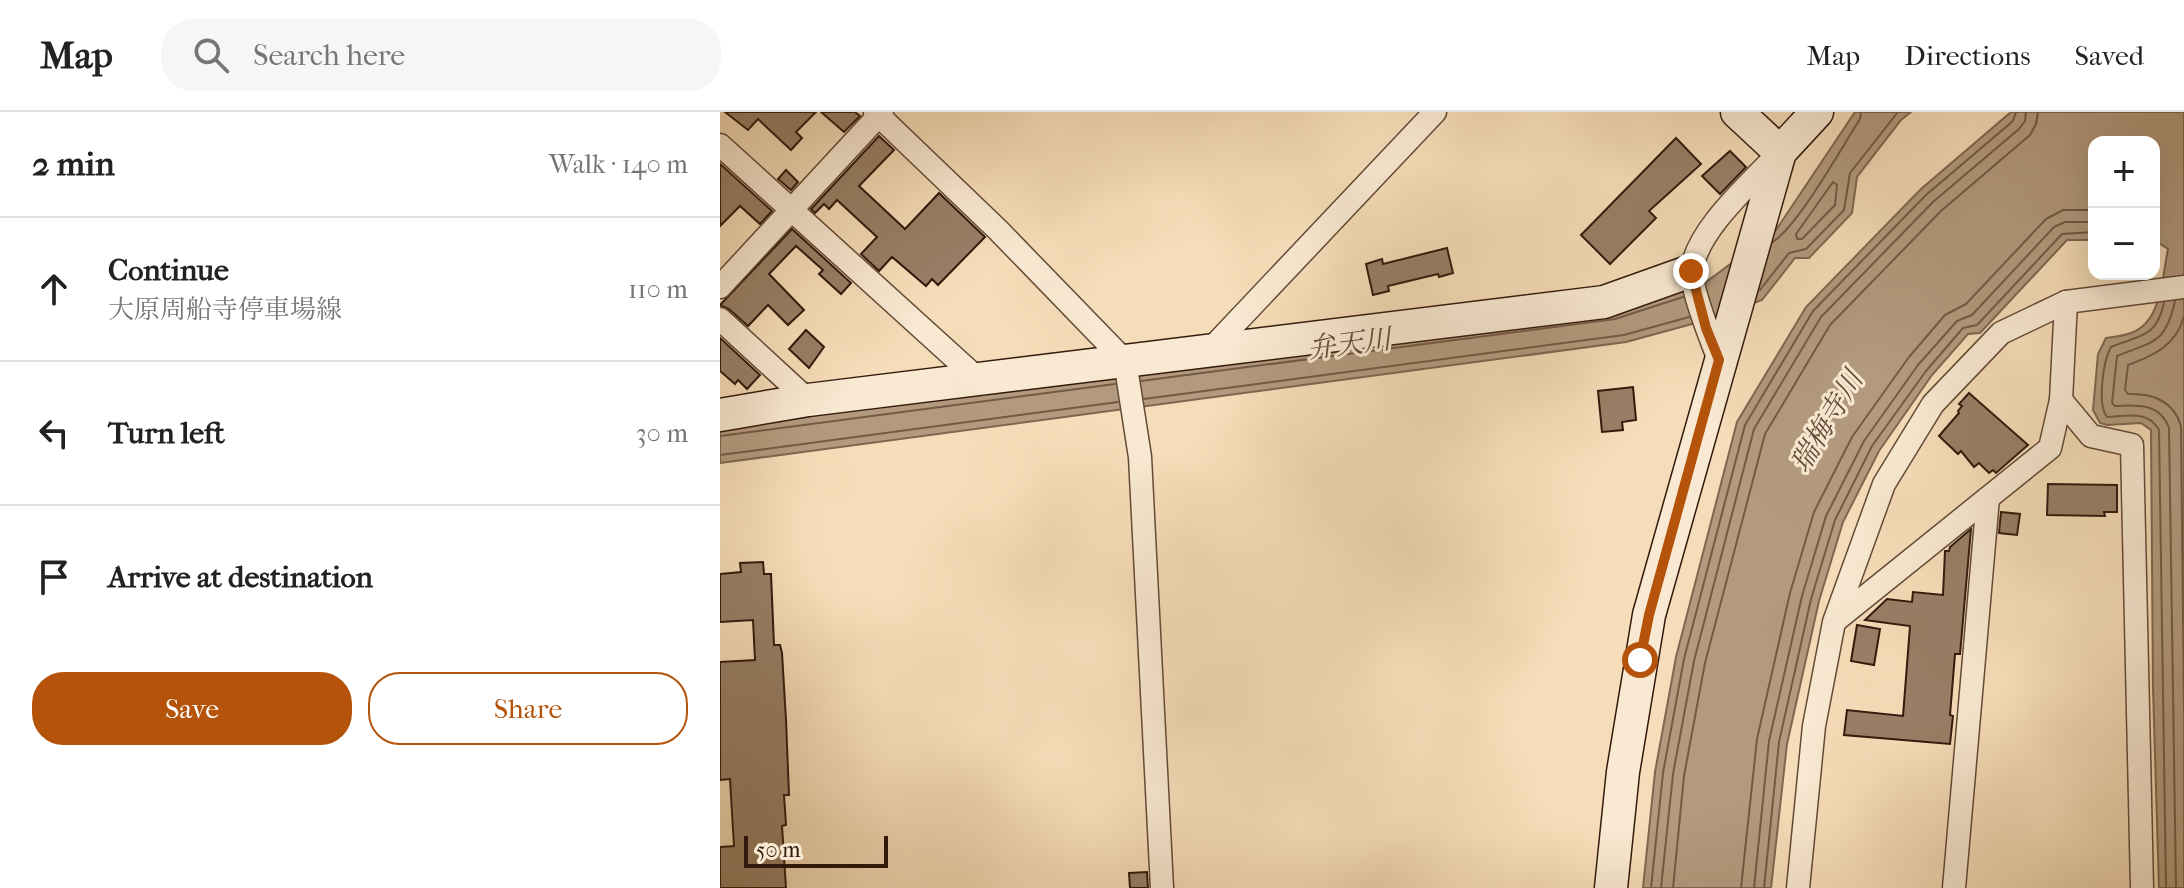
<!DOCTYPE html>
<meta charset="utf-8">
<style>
body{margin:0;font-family:"IM FELL French Canon","Noto Serif JP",serif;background:#f6f6f6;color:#222}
.controls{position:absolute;right:24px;top:24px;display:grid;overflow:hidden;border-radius:16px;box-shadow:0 8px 32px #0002}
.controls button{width:72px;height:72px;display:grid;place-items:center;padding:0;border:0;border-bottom:2px solid #e0e0e0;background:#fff;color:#222;font:40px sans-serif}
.scale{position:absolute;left:24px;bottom:20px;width:144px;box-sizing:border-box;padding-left:8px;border:4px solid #32190c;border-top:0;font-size:22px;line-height:28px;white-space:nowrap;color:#32190c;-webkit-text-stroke:6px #f9e9d2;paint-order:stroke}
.stop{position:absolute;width:24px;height:24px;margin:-18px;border:6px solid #b45309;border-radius:50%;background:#fff}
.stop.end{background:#b45309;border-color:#fff;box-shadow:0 2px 8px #0008}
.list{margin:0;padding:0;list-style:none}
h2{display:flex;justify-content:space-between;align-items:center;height:104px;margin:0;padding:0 32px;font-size:34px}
h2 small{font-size:26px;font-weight:400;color:#767676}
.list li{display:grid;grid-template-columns:52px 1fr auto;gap:24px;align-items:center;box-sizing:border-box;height:144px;padding:0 32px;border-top:2px solid #e0e0e0}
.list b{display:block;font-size:30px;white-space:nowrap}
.list p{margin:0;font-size:26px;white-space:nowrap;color:#767676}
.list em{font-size:26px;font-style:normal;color:#767676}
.actions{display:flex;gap:16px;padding:24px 32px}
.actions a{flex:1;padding:18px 0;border:2px solid #b45309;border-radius:32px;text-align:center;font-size:28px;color:#b45309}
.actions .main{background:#b45309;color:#fff}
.icon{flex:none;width:44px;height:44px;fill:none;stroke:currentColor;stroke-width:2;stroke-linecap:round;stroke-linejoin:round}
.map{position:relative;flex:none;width:1464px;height:776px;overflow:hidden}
header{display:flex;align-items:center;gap:48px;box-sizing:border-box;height:112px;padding:0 40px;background:#fff;border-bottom:2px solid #e0e0e0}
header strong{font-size:38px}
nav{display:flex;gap:44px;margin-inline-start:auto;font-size:28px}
.search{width:560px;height:72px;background:#f6f6f6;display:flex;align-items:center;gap:20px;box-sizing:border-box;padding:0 28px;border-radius:32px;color:#767676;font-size:30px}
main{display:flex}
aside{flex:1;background:#fff}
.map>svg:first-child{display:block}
.water{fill:#b39a7e;stroke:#7f6650;stroke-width:2}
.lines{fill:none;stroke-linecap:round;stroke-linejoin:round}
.shore{stroke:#725a45;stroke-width:2}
.building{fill:#987f66;stroke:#32190c;stroke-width:2}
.street-casing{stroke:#634a37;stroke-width:25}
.secondary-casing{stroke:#32190c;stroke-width:35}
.street{stroke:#f9e9d2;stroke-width:22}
.secondary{stroke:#f9e9d2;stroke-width:32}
.route{stroke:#b45309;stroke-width:10}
.labels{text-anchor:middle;stroke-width:6;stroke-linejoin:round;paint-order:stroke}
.water-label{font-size:28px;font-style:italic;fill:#664d3a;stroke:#f9e9d2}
</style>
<header>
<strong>Map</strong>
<div class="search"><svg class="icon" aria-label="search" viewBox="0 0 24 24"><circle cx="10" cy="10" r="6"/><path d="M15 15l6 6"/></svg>Search here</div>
<nav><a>Map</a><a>Directions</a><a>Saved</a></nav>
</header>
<main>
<aside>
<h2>2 min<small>Walk · 140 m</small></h2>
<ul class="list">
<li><svg class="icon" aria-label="ahead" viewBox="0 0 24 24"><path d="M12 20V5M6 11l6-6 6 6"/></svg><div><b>Continue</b><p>大原周船寺停車場線</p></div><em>110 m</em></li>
<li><svg class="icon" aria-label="left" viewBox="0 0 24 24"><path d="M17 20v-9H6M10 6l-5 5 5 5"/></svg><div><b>Turn left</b></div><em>30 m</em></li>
<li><svg class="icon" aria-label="arrive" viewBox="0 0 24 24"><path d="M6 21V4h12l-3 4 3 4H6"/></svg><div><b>Arrive at destination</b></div></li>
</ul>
<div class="actions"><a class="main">Save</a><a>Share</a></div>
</aside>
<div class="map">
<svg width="1464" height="776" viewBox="0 0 1464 776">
<rect width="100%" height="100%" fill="#f6ddb9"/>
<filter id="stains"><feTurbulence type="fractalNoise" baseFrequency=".0025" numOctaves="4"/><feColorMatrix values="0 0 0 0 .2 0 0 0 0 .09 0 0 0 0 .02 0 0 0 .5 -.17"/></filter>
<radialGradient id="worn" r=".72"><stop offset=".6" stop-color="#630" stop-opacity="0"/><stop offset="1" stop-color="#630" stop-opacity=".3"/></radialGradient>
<g class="water">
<polygon points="1135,0 1191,0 1181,8 1137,65 1132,101 1089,146 1075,146 1042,188 994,206 906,230 0,351 0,316 894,199 986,170 1056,118"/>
<path d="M1291,0h173v776h-25l-6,-200 -2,-258 -10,-7 -34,2 -7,-2 -7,-13 5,-56 8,-16c8,-1 17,-2 25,-5 31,-11 31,-56 37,-84l-14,-9v-98h-60v98h-27l-87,93 -12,1 -36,41 -53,76 -36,71 -24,79 -32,143 -16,144h-128l12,-116 21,-115 61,-235 69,-115 115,-118z"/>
</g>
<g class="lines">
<g class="shore">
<polygon points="1113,70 1117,73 1115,93 1082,127 1077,127 1076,122"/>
<path d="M1053,130c27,-19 67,-92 87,-123l1,-7"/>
<polyline points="1040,178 1069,141 1086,137 1124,98 1130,61 1178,0"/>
<path d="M1455,189c-10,44 -22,40 -58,55l-5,47 3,3c22,-1 45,-3 54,22l7,460"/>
<path d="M1444,191c-8,36 -25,32 -53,44 -8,14 -14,58 -4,70 20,-1 41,-7 52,13l7,458"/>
<path d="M1464,204c-7,29 -31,40 -56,49l-3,25 3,4c24,-1 46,7 53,32l3,286"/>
<polyline points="421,269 895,207 963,185"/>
<polyline points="424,287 904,223 969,205"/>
<polyline points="0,324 395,272"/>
<polyline points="0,343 398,290"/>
<polyline points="931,776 943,661 964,547 1025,313 1093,199 1206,83 1293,9 1296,0"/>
<polyline points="941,776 953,662 974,549 1034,317 1101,205 1213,90 1299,17 1305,9 1306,0"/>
<polyline points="953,776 964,664 985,551 1045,322 1110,213 1221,99 1310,23 1316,12 1318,0"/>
<polyline points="1021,776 1037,627 1070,481 1094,400 1132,325 1189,245 1225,203 1246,192 1326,107 1343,98 1374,98"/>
<polyline points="1034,776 1049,629 1082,484 1106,404 1144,329 1198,253 1237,209 1252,203 1334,115 1345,110 1374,110"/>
<polyline points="1044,776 1059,630 1091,487 1115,408 1152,334 1206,259 1243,216 1257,213 1342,122 1374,120"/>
</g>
</g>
<g class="building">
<polygon points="5,0 96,0 76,20 82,26 71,38 38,7 28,18"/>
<polygon points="101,0 135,0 140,4 124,20"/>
<polygon points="159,24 174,38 139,74 185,117 219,81 265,125 218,173 212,167 206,174 172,145 159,159 141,142 157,125 117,88 109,97 104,92 95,101 91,97"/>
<polygon points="956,26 981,52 929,99 936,106 890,152 861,123"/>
<polygon points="1010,39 1026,55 1000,82 982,64"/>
<polygon points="0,52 52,99 40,112 20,94 0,114"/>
<polygon points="66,58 78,70 71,78 58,67"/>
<polygon points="72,117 131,171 121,182 99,162 103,158 76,134 49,162 84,198 68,213 48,193 28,214 9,197 0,193"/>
<polygon points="727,136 733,161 719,165 718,162 668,174 669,179 653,183 646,152 662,147 663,152"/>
<polygon points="86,218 104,235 89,256 69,237"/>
<polygon points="0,226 40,263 27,277 18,268 15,272 0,259"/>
<polygon points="913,275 916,308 902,310 903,318 882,320 878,279"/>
<polygon points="1249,281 1308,333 1276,361 1273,358 1269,361 1259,351 1254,355 1241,339 1238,342 1219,324 1239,301 1238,299 1242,294 1239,292"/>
<polygon points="1328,372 1397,373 1397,400 1384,400 1385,404 1327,403"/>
<polygon points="1281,400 1300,402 1297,423 1279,421"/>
<polygon points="1251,417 1240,542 1235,542 1230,603 1233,604 1230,632 1124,623 1127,598 1183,604 1190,514 1145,508 1167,487 1192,490 1193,480 1223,483 1225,439 1229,439 1230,435"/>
<polygon points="43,450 44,462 51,462 54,533 60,533 62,541 66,608 69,683 64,683 66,713 62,714 66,776 0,776 0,735 14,734 10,667 0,668 0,550 35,548 33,508 0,510 0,462 21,460 20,451"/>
<polygon points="1137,513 1160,517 1154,553 1131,549"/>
<polygon points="427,760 428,776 410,776 409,761"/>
</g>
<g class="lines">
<g class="street-casing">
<g id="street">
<polyline points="155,0 278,118 405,249 420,345 442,776"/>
<polyline points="0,33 258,267"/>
<polyline points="0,175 162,0"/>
<polyline points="0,207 88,288"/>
<polyline points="489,239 715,0"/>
<path d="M999,248c-7,-18 -29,-73 -27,-90 4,-39 58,-86 84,-114"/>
<polyline points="1341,288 1371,324 1412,333 1422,776"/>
<polyline points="1115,509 1330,336 1341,288 1346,190"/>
<polyline points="1078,776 1094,614 1114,510 1164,372 1213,292 1281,221 1346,190 1464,175"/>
<polyline points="1234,776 1268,386"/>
</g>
</g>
<g class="secondary-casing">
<g id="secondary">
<polyline points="1017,0 1060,40"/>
<polyline points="0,303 88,288 884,190 971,159"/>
<polyline points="891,776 903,660 929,503 1060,40 1097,0"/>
</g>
</g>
<use href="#street" class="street"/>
<use href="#secondary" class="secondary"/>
</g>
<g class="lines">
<polyline class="route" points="920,548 929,503 999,248 986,216 971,159"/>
</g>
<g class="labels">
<g class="water-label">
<text transform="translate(629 231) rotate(-7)" y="10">弁天川</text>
<text transform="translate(1106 309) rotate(-59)" y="10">瑞梅寺川</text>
</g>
</g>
<rect width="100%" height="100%" filter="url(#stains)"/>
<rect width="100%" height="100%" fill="url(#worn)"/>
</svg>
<div class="controls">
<button>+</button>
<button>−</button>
</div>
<div class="scale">50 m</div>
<div class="stop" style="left:920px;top:548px"></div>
<div class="stop end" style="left:971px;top:159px"></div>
</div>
</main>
